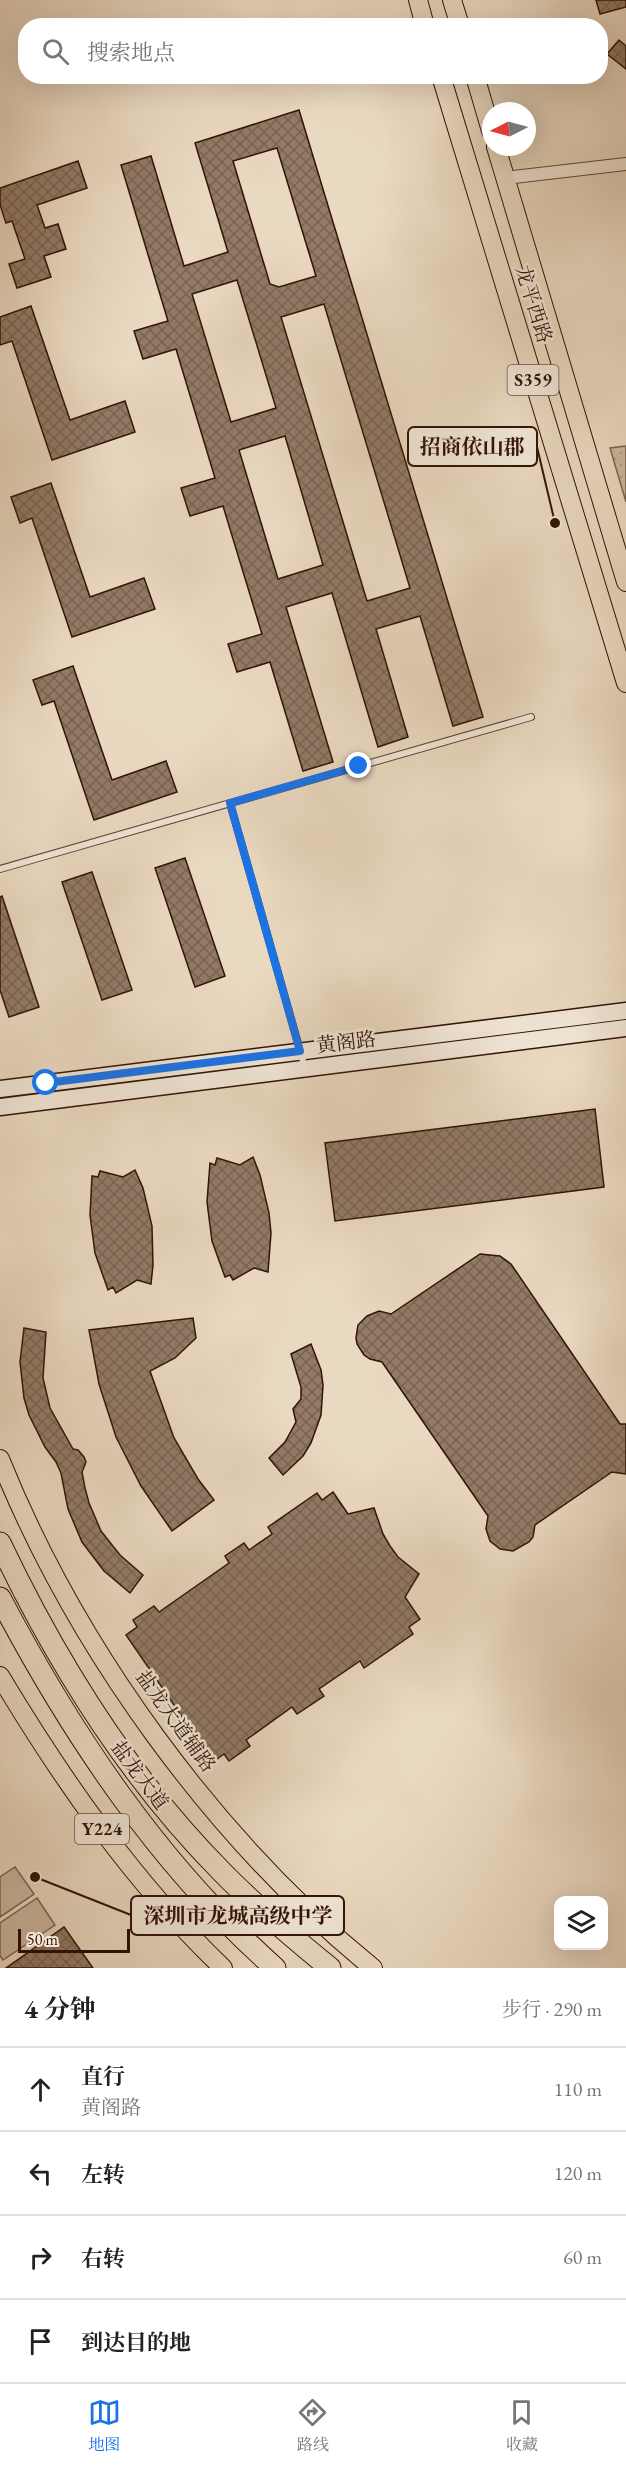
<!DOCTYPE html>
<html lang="zh">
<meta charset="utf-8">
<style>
body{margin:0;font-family:"EB Garamond","Noto Serif SC",serif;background:#f6f6f6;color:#222}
.controls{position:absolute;right:18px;bottom:18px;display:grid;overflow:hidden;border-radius:12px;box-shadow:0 6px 24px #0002}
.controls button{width:54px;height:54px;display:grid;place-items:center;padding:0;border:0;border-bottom:2px solid #e0e0e0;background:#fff;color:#222;font:30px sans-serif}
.compass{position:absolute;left:482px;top:102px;width:54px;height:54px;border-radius:50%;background:#fff;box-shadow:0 6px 24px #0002;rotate:264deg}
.scale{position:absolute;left:18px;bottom:15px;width:112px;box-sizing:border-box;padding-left:6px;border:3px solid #321305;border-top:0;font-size:16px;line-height:21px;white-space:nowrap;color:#321305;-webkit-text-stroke:4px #f1e6d7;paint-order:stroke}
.stop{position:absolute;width:18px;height:18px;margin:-14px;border:4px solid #1a73e8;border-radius:50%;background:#fff}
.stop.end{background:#1a73e8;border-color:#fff;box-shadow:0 2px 6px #0008}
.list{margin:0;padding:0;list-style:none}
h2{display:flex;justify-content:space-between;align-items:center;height:78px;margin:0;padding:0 24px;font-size:26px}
h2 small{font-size:20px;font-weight:400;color:#767676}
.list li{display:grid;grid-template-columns:39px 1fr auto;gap:18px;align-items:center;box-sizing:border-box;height:84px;padding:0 24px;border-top:2px solid #e0e0e0}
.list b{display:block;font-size:22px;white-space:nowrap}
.list p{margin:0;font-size:20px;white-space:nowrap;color:#767676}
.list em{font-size:20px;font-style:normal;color:#767676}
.icon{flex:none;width:33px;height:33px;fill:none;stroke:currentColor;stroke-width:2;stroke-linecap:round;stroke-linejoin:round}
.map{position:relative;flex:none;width:626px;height:1968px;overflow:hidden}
.search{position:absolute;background:#fff;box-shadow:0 6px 24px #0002;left:18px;right:18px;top:18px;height:66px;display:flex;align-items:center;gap:15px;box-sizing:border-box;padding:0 21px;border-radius:24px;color:#767676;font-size:22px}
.sheet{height:414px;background:#fff}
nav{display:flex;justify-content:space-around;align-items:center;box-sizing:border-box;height:84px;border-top:2px solid #e0e0e0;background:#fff;font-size:16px;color:#767676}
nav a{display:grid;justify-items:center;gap:3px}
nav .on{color:#1a73e8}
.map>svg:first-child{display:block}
.park{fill:url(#park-dots);stroke:#7e6553;stroke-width:1.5}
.pitch{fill:#cbb7a1;stroke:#7e6553;stroke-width:1.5}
.building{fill:url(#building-cross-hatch);stroke:#321305;stroke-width:1.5;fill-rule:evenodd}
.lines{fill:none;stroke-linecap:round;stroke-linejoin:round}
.lane-casing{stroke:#604434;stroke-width:8}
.street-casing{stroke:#604434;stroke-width:14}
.secondary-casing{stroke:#321305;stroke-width:19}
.primary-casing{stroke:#321305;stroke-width:20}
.highway-casing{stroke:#321305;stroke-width:23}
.lane{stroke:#f1e6d7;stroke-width:6}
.street{stroke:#f1e6d7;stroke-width:12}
.secondary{stroke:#f1e6d7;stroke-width:16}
.primary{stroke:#ead9c1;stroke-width:18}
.highway{stroke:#ead9c1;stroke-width:21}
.route{stroke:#1a73e8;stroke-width:8}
.labels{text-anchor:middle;stroke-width:5;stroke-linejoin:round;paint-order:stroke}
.shield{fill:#f1e6d7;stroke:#6b5244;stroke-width:1.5}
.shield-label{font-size:18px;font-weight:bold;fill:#321305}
.street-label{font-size:20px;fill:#321305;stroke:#f1e6d7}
.leader{fill:none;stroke:#321305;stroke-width:2}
.callout-dot{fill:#321305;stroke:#f1e6d7;stroke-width:2}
.callout{fill:#f1e6d7;stroke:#321305;stroke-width:2}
.callout-label{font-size:21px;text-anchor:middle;font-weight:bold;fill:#321305}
</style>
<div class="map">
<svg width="626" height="1968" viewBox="0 0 626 1968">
<defs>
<pattern id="park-dots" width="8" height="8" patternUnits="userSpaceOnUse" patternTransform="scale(1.5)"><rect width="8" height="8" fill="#cbb7a1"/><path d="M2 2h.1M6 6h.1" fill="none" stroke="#af9c89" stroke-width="1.8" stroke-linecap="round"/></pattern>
<pattern id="building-cross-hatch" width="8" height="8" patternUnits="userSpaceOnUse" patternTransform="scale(1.5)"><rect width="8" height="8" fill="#927a67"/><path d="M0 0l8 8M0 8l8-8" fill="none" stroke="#786353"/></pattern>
</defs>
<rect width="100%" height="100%" fill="#ead9c1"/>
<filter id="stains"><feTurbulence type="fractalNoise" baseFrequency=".00333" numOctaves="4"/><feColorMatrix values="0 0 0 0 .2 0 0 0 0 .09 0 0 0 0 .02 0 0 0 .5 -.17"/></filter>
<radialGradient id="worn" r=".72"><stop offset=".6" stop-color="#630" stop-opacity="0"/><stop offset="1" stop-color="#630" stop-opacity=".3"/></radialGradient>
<polygon class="park" points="626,446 626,502 610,448"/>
<g class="pitch">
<polygon points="15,1867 34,1894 0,1917 0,1877"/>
<polygon points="37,1898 55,1925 3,1960 0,1956 0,1923"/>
</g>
<g class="building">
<polygon points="596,0 626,0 626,7 600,14"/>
<polygon points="619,40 626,46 626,69 607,54"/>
<path d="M299,110l184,607 -30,9 -33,-110 -44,13 32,108 -30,10 -46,-154 -46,14 47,155 -30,9 -33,-109 -33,10 -9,-28 34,-10 -39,-128 -33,10 -9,-28 34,-10 -39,-129 -33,10 -9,-28 34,-10 -47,-156 30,-9 33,110 44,-14 -33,-109zM277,148l39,128 -37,11 -9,-3 -37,-123zM237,280l39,128 -45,14 -39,-128zM324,304l86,284 -43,13 -86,-284zM285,436l38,129 -45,14 -39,-129z"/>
<polygon points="78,161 87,188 37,205 45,228 58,224 66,249 44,256 51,277 17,288 9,264 25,259 12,221 6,223 0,205 0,188"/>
<polygon points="31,306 70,420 125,401 135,432 52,460 12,341 0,345 0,317"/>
<polygon points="51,483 90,597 144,578 155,609 72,637 32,518 20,523 11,497"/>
<polygon points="73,666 112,780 166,761 177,792 94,820 54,701 42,705 33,680"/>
<polygon points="185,858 225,976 195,987 155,868"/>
<polygon points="92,872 132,990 102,1000 62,882"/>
<polygon points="2,896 39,1007 9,1017 0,990 0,897"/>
<polygon points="595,1109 604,1187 335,1221 325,1143"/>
<polygon points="253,1157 260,1175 269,1213 271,1233 268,1272 254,1268 233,1280 230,1275 225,1277 212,1241 207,1202 210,1163 215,1165 217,1158 240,1165"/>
<polygon points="135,1170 143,1188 152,1226 153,1265 151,1284 137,1280 116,1293 113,1287 108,1290 95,1253 90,1215 92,1176 98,1177 100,1171 123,1177"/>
<polygon points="480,1254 500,1256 511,1264 620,1424 626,1424 626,1474 612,1472 535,1525 533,1537 529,1542 513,1551 500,1549 490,1541 486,1529 488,1516 382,1362 370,1359 364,1355 357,1344 356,1338 358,1325 367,1316 379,1311 391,1314"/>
<polygon points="193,1318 196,1338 175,1358 150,1371 174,1438 198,1479 214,1500 172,1531 141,1486 116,1437 99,1384 89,1330"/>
<polygon points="24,1328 46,1332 43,1378 50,1408 73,1449 78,1450 84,1457 86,1462 82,1472 85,1488 89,1503 101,1531 120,1555 143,1575 130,1593 104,1571 82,1542 68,1509 61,1473 56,1462 45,1447 29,1415 24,1398 20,1362"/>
<polygon points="311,1344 321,1370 323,1385 321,1415 311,1443 303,1456 283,1475 269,1458 285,1442 296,1422 293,1409 301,1399 301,1387 291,1354"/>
<polygon points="333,1492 348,1514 374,1508 383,1534 390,1546 398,1557 419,1574 405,1597 420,1619 409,1627 413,1634 364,1668 360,1661 319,1689 324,1696 297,1714 292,1707 246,1740 250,1746 229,1761 224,1754 213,1762 126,1635 137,1627 133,1620 154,1606 159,1612 229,1563 225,1556 244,1543 249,1550 272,1534 268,1527 317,1493 322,1500"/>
<polygon points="64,1927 93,1968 6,1968"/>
</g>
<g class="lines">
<g class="lane-casing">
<g id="lane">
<polyline points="230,803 305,1068"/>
<polyline points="0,869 531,717"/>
</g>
</g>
<g class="street-casing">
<polyline id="street" points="505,178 626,164"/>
</g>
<g class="secondary-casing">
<g id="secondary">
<polyline points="0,1089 626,1011"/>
<polyline points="0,1107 626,1028"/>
</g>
</g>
<g class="primary-casing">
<g id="primary">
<polyline points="418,0 425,26"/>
<polyline points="452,0 460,26"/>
<polyline points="441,76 626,683"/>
<polyline points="475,76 491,131"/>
<polyline points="496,147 626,582"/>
<path d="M0,1459c76,189 214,380 373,509"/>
<path d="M0,1676c63,105 134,207 223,292"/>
</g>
</g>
<g class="highway-casing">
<g id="highway">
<path d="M0,1543c56,118 128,234 221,328 34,35 71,66 109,97"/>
<path d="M0,1598c72,137 159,267 275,370"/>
</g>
</g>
<use href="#lane" class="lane"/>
<use href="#street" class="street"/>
<use href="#secondary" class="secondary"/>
<use href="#primary" class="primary"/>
<use href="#highway" class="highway"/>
</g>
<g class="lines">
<polyline class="route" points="46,1083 300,1051 230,803 359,766"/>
</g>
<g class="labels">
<g class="shield">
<rect x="507.5" y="365" width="51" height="30" rx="4.5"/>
<rect x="75" y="1814" width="54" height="30" rx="4.5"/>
</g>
<g class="shield-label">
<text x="533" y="386">S359</text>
<text x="102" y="1835">Y224</text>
</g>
<g class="street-label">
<text transform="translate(534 304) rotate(73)" y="7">龙平西路</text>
<text transform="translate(346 1042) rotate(-7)" y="7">黄阁路</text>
<text transform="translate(176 1721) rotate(54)" y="7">盐龙大道辅路</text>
<text transform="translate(140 1775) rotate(53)" y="7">盐龙大道</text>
</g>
</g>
<path class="leader" d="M555 523L537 447M35 1877L131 1915"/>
<g class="callout-dot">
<circle cx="555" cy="523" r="6"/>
<circle cx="35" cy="1877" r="6"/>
</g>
<g class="callout">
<rect x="408" y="427" width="129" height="39" rx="6"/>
<rect x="131" y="1896" width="213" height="39" rx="6"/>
</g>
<g class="callout-label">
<text x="472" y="454">招商依山郡</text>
<text x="238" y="1923">深圳市龙城高级中学</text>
</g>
<rect width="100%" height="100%" filter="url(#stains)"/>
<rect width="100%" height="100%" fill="url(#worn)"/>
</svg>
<div class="controls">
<button><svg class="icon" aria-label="layers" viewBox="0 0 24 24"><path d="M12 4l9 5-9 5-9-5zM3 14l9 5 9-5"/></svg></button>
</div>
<svg class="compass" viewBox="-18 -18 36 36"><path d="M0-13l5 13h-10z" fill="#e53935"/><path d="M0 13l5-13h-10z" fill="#767676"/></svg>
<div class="scale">50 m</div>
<div class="stop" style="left:46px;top:1083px"></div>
<div class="stop end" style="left:359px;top:766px"></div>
<div class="search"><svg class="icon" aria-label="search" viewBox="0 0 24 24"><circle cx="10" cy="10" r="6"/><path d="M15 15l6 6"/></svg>搜索地点</div>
</div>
<section class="sheet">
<h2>4 分钟<small>步行 · 290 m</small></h2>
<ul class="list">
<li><svg class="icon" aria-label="ahead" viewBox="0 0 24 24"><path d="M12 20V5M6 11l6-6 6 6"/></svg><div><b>直行</b><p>黄阁路</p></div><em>110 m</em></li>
<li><svg class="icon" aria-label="left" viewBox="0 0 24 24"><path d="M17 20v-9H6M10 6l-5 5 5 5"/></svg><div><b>左转</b></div><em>120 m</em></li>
<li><svg class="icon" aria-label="right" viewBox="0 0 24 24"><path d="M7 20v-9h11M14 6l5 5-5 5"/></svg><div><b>右转</b></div><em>60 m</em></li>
<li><svg class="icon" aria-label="arrive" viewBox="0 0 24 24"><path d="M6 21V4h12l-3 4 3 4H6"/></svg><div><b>到达目的地</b></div></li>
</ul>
</section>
<nav>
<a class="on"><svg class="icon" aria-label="map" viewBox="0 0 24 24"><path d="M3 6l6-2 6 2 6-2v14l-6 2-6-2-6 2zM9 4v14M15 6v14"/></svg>地图</a>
<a><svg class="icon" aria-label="directions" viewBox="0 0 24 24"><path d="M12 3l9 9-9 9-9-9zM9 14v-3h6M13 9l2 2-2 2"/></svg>路线</a>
<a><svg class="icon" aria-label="saved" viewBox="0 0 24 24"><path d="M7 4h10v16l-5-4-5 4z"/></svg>收藏</a>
</nav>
